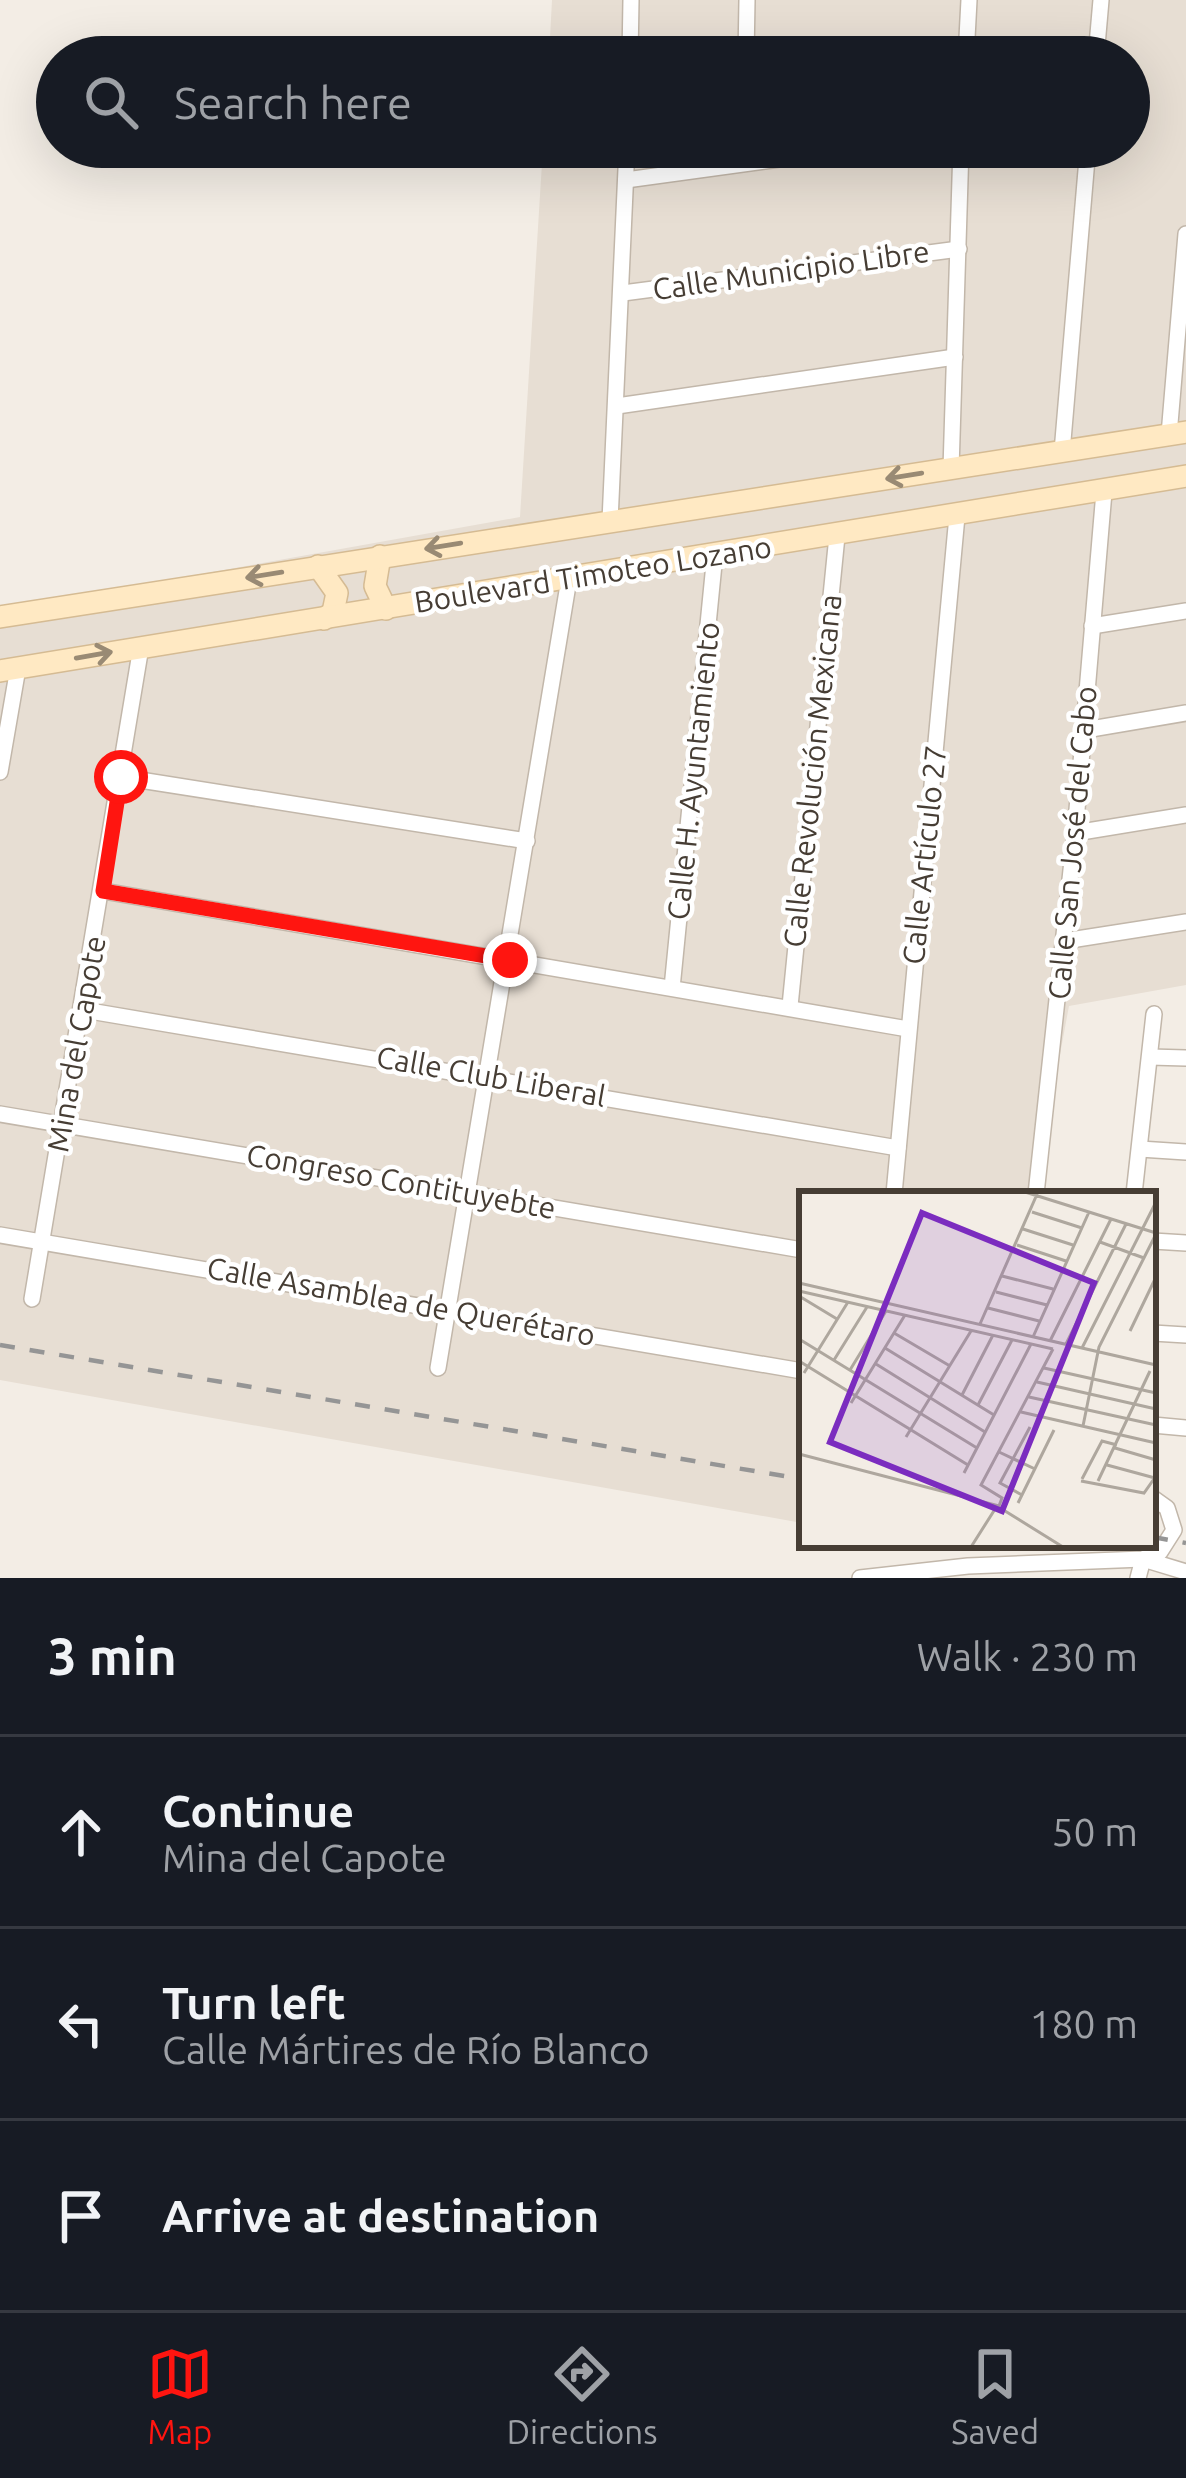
<!DOCTYPE html>
<meta charset="utf-8">
<style>
body{margin:0;font-family:Ubuntu,sans-serif;background:#242831;color:#f1f3f6}
.stop{position:absolute;width:36px;height:36px;margin:-27px;border:9px solid #ff1510;border-radius:50%;background:#fff}
.stop.end{background:#ff1510;border-color:#fff;box-shadow:0 3px 12px #0008}
.list{margin:0;padding:0;list-style:none}
h2{display:flex;justify-content:space-between;align-items:center;height:156px;margin:0;padding:0 48px;font-size:51px}
h2 small{font-size:39px;font-weight:400;color:#9ea1a6}
.list li{display:grid;grid-template-columns:78px 1fr auto;gap:36px;align-items:center;box-sizing:border-box;height:192px;padding:0 48px;border-top:3px solid #363941}
.list b{display:block;font-size:45px;white-space:nowrap}
.list p{margin:0;font-size:39px;white-space:nowrap;color:#9ea1a6}
.list em{font-size:39px;font-style:normal;color:#9ea1a6}
.icon{flex:none;width:66px;height:66px;fill:none;stroke:currentColor;stroke-width:2;stroke-linecap:round;stroke-linejoin:round}
.map{position:relative;flex:none;width:1186px;height:1578px;overflow:hidden}
.search{position:absolute;background:#171b24;box-shadow:0 12px 48px #0002;left:36px;right:36px;top:36px;height:132px;display:flex;align-items:center;gap:30px;box-sizing:border-box;padding:0 42px;border-radius:66px;color:#9ea1a6;font-size:45px}
.sheet{height:732px;background:#171b24}
nav{display:flex;justify-content:space-around;align-items:center;box-sizing:border-box;height:168px;border-top:3px solid #363941;background:#171b24;font-size:33px;color:#9ea1a6}
nav a{display:grid;justify-items:center;gap:6px}
nav .on{color:#ff1510}
.map>svg:first-child{display:block}
.residential{fill:#e7ded3}
.lines{fill:none;stroke-linecap:round;stroke-linejoin:round}
.minor-casing{stroke:#c2b7aa;stroke-width:18}
.secondary-casing{stroke:#d5bb93;stroke-width:24}
.minor{stroke:#fff;stroke-width:15}
.secondary{stroke:#ffe9c3;stroke-width:21}
.rail{stroke:#959595;stroke-width:4.5;stroke-dasharray:15 15;stroke-linecap:butt}
.oneway{stroke:#998a74}
.route{stroke:#ff1510;stroke-width:15}
.labels{text-anchor:middle;stroke-width:9;stroke-linejoin:round;paint-order:stroke}
.street-label{font-size:30px;fill:#463d34;stroke:#fff}
.inset-road{fill:none;stroke:#aea79e;stroke-width:3}
.view{fill:#7b2cbf;fill-opacity:0.15;stroke:#7b2cbf;stroke-width:6}
.inset-edge{fill:none;stroke:#463d34;stroke-width:6}
</style>
<div class="map">
<svg width="1186" height="1578" viewBox="0 0 1186 1578">
<rect width="100%" height="100%" fill="#f3ede5"/>
<polygon class="residential" points="552,0 1186,0 1186,985 1069,1006 1034,1194 802,1194 802,1523 0,1380 0,610 520,517 543,147 1129,147 1129,57 549,57"/>
<g class="lines">
<g class="minor-casing">
<g id="minor">
<polyline points="630,57 631,0"/>
<polyline points="746,57 747,0"/>
<polyline points="966,57 969,0"/>
<polyline points="1096,57 1101,0"/>
<polyline points="626,180 868,147"/>
<polyline points="623,293 959,249"/>
<polyline points="617,406 955,357"/>
<polyline points="1169,435 1186,234"/>
<polyline points="1062,452 1088,147"/>
<polyline points="951,469 961,147"/>
<polyline points="610,521 627,147"/>
<polyline points="1092,626 1186,611"/>
<polyline points="1085,730 1186,713"/>
<polyline points="0,772 18,668"/>
<polyline points="121,777 527,841"/>
<polyline points="1075,833 1186,815"/>
<polyline points="103,891 908,1029"/>
<polyline points="1064,941 1186,922"/>
<polyline points="672,988 715,554"/>
<polyline points="790,1006 837,536"/>
<polyline points="84,1010 898,1148"/>
<polyline points="1150,1057 1186,1058"/>
<polyline points="0,1114 802,1250"/>
<polyline points="1140,1149 1186,1152"/>
<polyline points="894,1194 957,516"/>
<polyline points="1036,1194 1075,833 1104,492"/>
<polyline points="1134,1194 1154,1014"/>
<polyline points="0,1235 802,1371"/>
<polyline points="1153,1241 1186,1243"/>
<polyline points="32,1299 141,647"/>
<polyline points="1153,1333 1186,1335"/>
<polyline points="438,1368 569,579"/>
<polyline points="1153,1425 1186,1428"/>
<polyline points="860,1578 968,1566 1143,1559 1160,1552 1174,1530 1167,1508 1153,1498"/>
<polyline points="1138,1578 1143,1559 1186,1572"/>
</g>
</g>
<g class="secondary-casing">
<g id="secondary">
<polyline points="380,556 375,586 386,609"/>
<polyline points="318,566 337,593 333,612 324,619"/>
<polyline points="0,617 1186,432"/>
<polyline points="0,671 1186,476"/>
</g>
</g>
<use href="#minor" class="minor"/>
<use href="#secondary" class="secondary"/>
<g class="rail">
<polyline points="0,1345 802,1479"/>
<polyline points="1153,1537 1186,1543"/>
</g>
</g>
<defs><path id="oneway-shaft" d="M-6 0H5M1.5-3L5.5 0L1.5 3" fill="none" stroke-width="1.6" stroke-linecap="round" stroke-linejoin="round" transform="scale(3)"/></defs>
<g class="oneway">
<use href="#oneway-shaft" transform="translate(904 476) rotate(171)"/>
<use href="#oneway-shaft" transform="translate(443 546) rotate(171)"/>
<use href="#oneway-shaft" transform="translate(264 575) rotate(171)"/>
<use href="#oneway-shaft" transform="translate(94 655) rotate(-10)"/>
</g>
<g class="lines">
<polyline class="route" points="121,777 103,891 510,960"/>
</g>
<g class="labels">
<g class="street-label">
<text transform="translate(791 271) rotate(-8)" y="10">Calle Municipio Libre</text>
<text transform="translate(593 575) rotate(-9)" y="10">Boulevard Timoteo Lozano</text>
<text transform="translate(694 771) rotate(-84)" y="10">Calle H. Ayuntamiento</text>
<text transform="translate(813 771) rotate(-84)" y="10">Calle Revolución Mexicana</text>
<text transform="translate(1073 843) rotate(-85)" y="10">Calle San José del Cabo</text>
<text transform="translate(925 855) rotate(-84)" y="10">Calle Artículo 27</text>
<text transform="translate(77 1044) rotate(-80)" y="10">Mina del Capote</text>
<text transform="translate(491 1077) rotate(10)" y="10">Calle Club Liberal</text>
<text transform="translate(401 1182) rotate(10)" y="10">Congreso Contituyebte</text>
<text transform="translate(401 1302) rotate(10)" y="10">Calle Asamblea de Querétaro</text>
</g>
</g>
<g transform="translate(799 1191)">
<rect width="357" height="357" fill="#f3ede5"/>
<path class="inset-road" d="M226,1l131,41M233,21l50,16M224,38l50,16M301,51l44,16M218,54l49,16M203,85l51,13M0,92l357,82M0,100l254,58M197,101l51,13M0,105l38,23M189,117l51,13M181,133l58,-132M331,140l26,-54M95,142l56,33M234,146l56,-125M0,148l178,109M251,150l61,-122M267,153l60,-120M86,157l109,67M283,157l74,-146M35,169l33,-53M0,170l169,104M77,173l109,68M245,177l112,25M51,179l36,-59M5,182l44,-71M238,191l119,27M163,204l31,-60M230,206l127,28M52,212l54,-88M179,214l34,-65M222,221l135,31M284,235l16,-79 57,-113M107,246l65,-106M316,257l41,12M200,261l36,17M0,263l200,52 3,-8 -21,-13 72,-136M308,274l48,13M165,282l67,-129M283,288l20,-38 15,4M282,290l63,12 12,-17M299,290l52,-110M223,304l-22,-12 30,-56M219,312l36,-73M172,356l26,-41 66,41"/>
<path class="view" d="M123,22l172,70 -92,228 -172,-69z"/>
<rect width="357" height="357" class="inset-edge"/>
</g>
</svg>
<div class="stop" style="left:121px;top:777px"></div>
<div class="stop end" style="left:510px;top:960px"></div>
<div class="search"><svg class="icon" aria-label="search" viewBox="0 0 24 24"><circle cx="10" cy="10" r="6"/><path d="M15 15l6 6"/></svg>Search here</div>
</div>
<section class="sheet">
<h2>3 min<small>Walk · 230 m</small></h2>
<ul class="list">
<li><svg class="icon" aria-label="ahead" viewBox="0 0 24 24"><path d="M12 20V5M6 11l6-6 6 6"/></svg><div><b>Continue</b><p>Mina del Capote</p></div><em>50 m</em></li>
<li><svg class="icon" aria-label="left" viewBox="0 0 24 24"><path d="M17 20v-9H6M10 6l-5 5 5 5"/></svg><div><b>Turn left</b><p>Calle Mártires de Río Blanco</p></div><em>180 m</em></li>
<li><svg class="icon" aria-label="arrive" viewBox="0 0 24 24"><path d="M6 21V4h12l-3 4 3 4H6"/></svg><div><b>Arrive at destination</b></div></li>
</ul>
</section>
<nav>
<a class="on"><svg class="icon" aria-label="map" viewBox="0 0 24 24"><path d="M3 6l6-2 6 2 6-2v14l-6 2-6-2-6 2zM9 4v14M15 6v14"/></svg>Map</a>
<a><svg class="icon" aria-label="directions" viewBox="0 0 24 24"><path d="M12 3l9 9-9 9-9-9zM9 14v-3h6M13 9l2 2-2 2"/></svg>Directions</a>
<a><svg class="icon" aria-label="saved" viewBox="0 0 24 24"><path d="M7 4h10v16l-5-4-5 4z"/></svg>Saved</a>
</nav>
